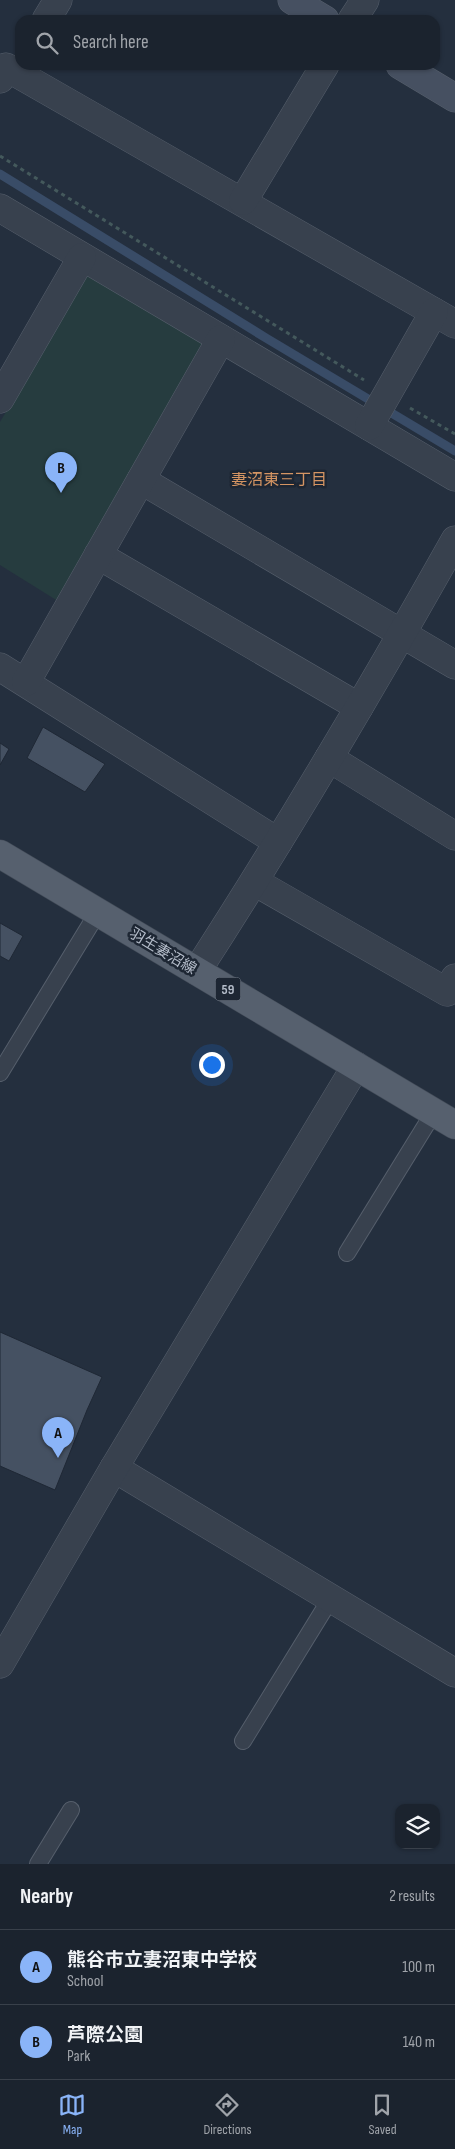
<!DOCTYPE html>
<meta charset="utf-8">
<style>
body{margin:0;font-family:"Sofia Sans Condensed","Noto Sans JP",sans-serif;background:#282f3a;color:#f1f3f6}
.controls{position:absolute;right:15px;bottom:15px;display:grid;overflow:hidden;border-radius:10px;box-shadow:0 1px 4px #0004}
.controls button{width:45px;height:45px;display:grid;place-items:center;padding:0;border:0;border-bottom:1px solid #39404a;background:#1b232e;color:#f1f3f6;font:25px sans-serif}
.you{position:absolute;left:211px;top:1064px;width:18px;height:18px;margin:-12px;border:4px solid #fff;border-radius:50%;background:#1a73e8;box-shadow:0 0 0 8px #1a73e833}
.badge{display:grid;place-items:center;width:32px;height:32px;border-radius:50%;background:#8ab4f8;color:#111;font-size:16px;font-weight:700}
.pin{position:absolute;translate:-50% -41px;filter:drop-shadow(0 1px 2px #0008)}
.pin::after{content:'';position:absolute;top:26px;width:18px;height:15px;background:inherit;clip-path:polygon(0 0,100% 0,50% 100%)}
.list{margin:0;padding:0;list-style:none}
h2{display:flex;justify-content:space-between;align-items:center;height:65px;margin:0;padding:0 20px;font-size:21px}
h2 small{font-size:16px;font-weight:400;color:#a0a4aa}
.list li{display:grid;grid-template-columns:32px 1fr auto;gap:15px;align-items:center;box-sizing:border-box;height:75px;padding:0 20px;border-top:1px solid #39404a}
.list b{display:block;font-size:19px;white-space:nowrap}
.list p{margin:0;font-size:16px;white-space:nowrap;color:#a0a4aa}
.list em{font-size:16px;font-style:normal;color:#a0a4aa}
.icon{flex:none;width:28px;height:28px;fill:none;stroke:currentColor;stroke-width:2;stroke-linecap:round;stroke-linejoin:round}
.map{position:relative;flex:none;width:455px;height:1864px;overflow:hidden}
.search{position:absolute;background:#1b232e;box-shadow:0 1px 4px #0004;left:15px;right:15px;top:15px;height:55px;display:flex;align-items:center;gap:12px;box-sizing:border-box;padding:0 18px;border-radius:15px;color:#a0a4aa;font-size:19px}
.sheet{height:215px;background:#1b232e}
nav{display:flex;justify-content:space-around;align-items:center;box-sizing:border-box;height:70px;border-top:1px solid #39404a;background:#1b232e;font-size:14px;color:#a0a4aa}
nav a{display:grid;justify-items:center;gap:2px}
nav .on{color:#8ab4f8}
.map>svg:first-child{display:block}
.green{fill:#263c3f}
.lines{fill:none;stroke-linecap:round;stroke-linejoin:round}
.stream{stroke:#394c67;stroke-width:9}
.building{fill:#455162;stroke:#1f2835}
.lane-casing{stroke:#565f6c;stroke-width:18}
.street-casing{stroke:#565f6c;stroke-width:29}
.secondary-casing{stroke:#565f6c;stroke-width:29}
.primary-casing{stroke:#414a57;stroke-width:29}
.path{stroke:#44595c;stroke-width:3;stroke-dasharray:4 4;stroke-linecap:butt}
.lane{stroke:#38414e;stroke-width:16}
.street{stroke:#38414e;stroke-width:28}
.secondary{stroke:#465061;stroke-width:28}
.primary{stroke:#56606e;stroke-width:28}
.labels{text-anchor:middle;stroke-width:5;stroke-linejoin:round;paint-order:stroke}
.shield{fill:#1d2633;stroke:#878f9c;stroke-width:1}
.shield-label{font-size:14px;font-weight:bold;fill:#b4bcc9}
.street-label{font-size:15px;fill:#b4bcc9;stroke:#1d2633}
.neighbourhood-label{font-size:16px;fill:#d59563;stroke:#1d2633}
</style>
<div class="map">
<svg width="455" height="1864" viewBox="0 0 455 1864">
<rect width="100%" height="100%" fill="#242f3e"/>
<polygon class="green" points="90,270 208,342 61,603 0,565 0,422"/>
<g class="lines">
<polyline class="stream" points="0,174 266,338 455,451"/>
</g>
<g class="building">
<polygon points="43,727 105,764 85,792 27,758"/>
<polygon points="0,743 9,749 0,765"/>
<polygon points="0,923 23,936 9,961 0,956"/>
<polygon points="0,1332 102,1377 87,1410 55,1490 0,1466"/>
</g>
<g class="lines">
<g class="lane-casing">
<g id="lane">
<polyline points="0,1073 98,912"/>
<polyline points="347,1253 434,1112"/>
<polyline points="243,1741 331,1598"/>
<polyline points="38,1864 71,1810"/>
</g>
</g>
<g class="street-casing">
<g id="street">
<polyline points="46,20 58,0"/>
<polyline points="352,20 365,0"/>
<polyline points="0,79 6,67 455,324"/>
<polyline points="243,201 325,65"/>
<polyline points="0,208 455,477"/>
<polyline points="0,399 82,257"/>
<polyline points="369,426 434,312"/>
<polyline points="141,480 455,665"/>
<polyline points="98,555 359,707"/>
<polyline points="0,667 278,842"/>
<polyline points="26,682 221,339"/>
<polyline points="329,758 455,836"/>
<polyline points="255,882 447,992 455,978"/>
<path d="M197,971c91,-141 176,-285 258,-431"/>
<polyline points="114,1468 455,1673"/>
<polyline points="0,1664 114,1468 356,1066"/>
</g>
</g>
<g class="secondary-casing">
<g id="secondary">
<polyline points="292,0 325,20"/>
<polyline points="400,65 455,98"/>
</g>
</g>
<g class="primary-casing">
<polyline id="primary" points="0,854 455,1125"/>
</g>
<g class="path">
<polyline points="0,156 364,380"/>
<polyline points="410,408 455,434"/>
</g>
<use href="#lane" class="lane"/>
<use href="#street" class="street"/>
<use href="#secondary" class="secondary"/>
<use href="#primary" class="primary"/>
</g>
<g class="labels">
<rect class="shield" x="215.5" y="977.5" width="25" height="23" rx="4"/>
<g class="shield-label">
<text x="228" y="994">59</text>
</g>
<g class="street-label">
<text transform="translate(163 951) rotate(31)" y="5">羽生妻沼線</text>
</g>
<g class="neighbourhood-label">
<text x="279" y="485">妻沼東三丁目</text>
</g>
</g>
</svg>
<div class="controls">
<button><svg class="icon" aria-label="layers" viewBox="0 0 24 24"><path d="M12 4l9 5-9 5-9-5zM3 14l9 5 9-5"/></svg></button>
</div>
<div class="you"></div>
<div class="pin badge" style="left:58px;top:1458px">A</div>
<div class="pin badge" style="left:61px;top:493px">B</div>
<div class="search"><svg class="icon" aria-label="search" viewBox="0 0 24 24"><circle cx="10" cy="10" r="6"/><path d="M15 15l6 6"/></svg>Search here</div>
</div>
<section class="sheet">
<h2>Nearby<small>2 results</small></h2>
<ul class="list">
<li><span class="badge">A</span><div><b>熊谷市立妻沼東中学校</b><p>School</p></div><em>100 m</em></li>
<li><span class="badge">B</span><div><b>芦際公園</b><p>Park</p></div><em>140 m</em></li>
</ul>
</section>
<nav>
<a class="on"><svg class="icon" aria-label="map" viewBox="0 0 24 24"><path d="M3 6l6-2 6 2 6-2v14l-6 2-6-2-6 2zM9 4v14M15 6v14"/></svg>Map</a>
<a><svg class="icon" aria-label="directions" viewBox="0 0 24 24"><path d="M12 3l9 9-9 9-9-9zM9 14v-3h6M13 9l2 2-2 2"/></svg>Directions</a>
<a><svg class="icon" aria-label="saved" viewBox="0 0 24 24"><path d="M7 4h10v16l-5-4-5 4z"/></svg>Saved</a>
</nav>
